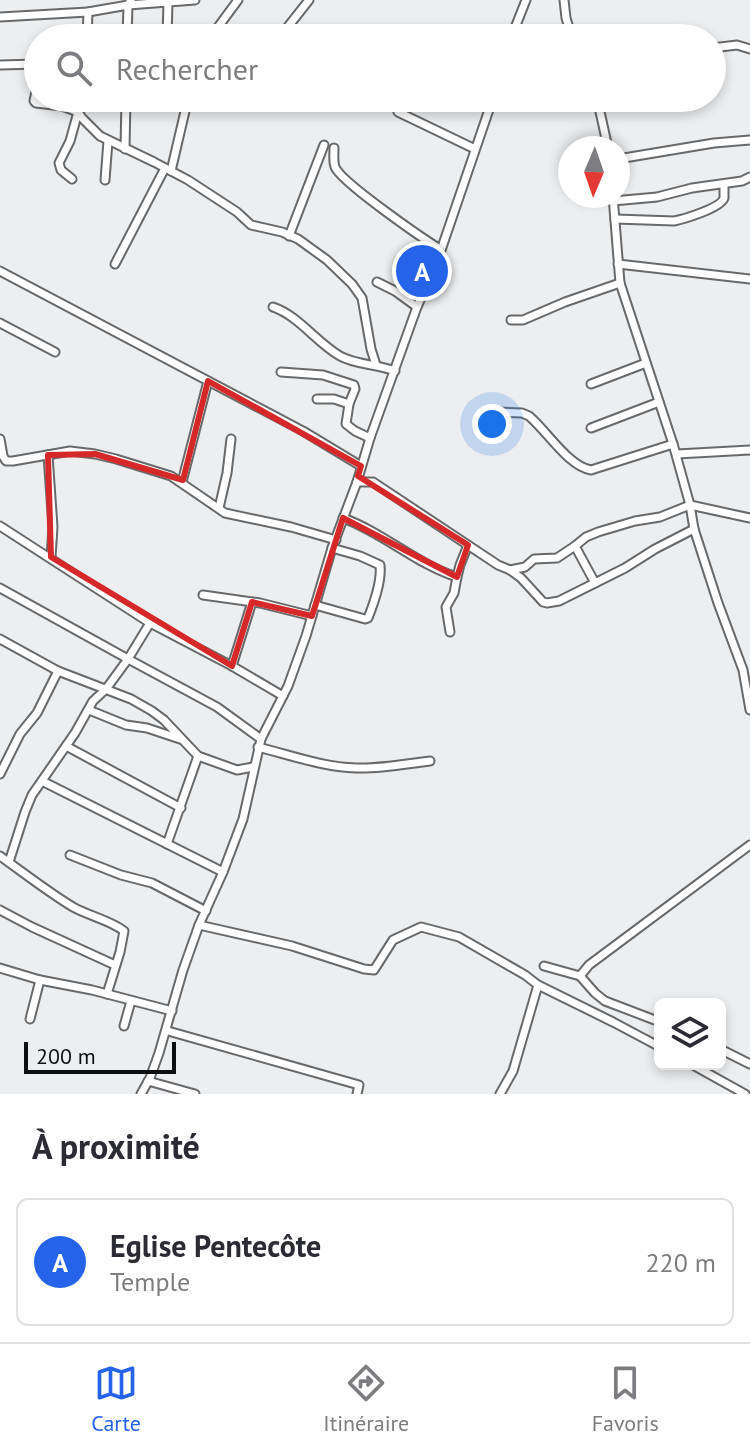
<!DOCTYPE html>
<html lang="fr">
<meta charset="utf-8">
<style>
body{margin:0;font-family:"PT Sans",sans-serif;background:#f2f2f3;color:#2b2b33}
.controls{position:absolute;right:24px;bottom:24px;display:grid;overflow:hidden;border-radius:12px;box-shadow:0 4px 12px #0003}
.controls button{width:72px;height:72px;display:grid;place-items:center;padding:0;border:0;border-bottom:2px solid #e1e1e2;background:#fff;color:#2b2b33;font:40px sans-serif}
.compass{position:absolute;left:558px;top:136px;width:72px;height:72px;border-radius:50%;background:#fff;box-shadow:0 4px 12px #0003;rotate:182deg}
.scale{position:absolute;left:24px;bottom:20px;width:152px;box-sizing:border-box;padding-left:8px;border:4px solid #0d0e0f;border-top:0;font-size:22px;line-height:28px;white-space:nowrap;color:#0d0e0f;-webkit-text-stroke:6px #eceef0;paint-order:stroke}
.you{position:absolute;left:492px;top:424px;width:28px;height:28px;margin:-20px;border:6px solid #fff;border-radius:50%;background:#1a73e8;box-shadow:0 0 0 12px #1a73e833}
.badge{display:grid;place-items:center;width:52px;height:52px;border-radius:50%;background:#2563eb;color:#fff;font-size:26px;font-weight:700}
.pin{position:absolute;translate:-50% -50%;border:4px solid #fff;box-shadow:0 2px 8px #0006}
.list{margin:0;padding:0;list-style:none}
h2{display:flex;justify-content:space-between;align-items:center;height:104px;margin:0;padding:0 32px;font-size:34px}
h2 small{font-size:26px;font-weight:400;color:#7c7c81}
.list li{display:grid;grid-template-columns:52px 1fr auto;gap:24px;align-items:center;box-sizing:border-box;height:128px;margin:0 16px 16px;padding:0 16px;border:2px solid #e1e1e2;border-radius:12px}
.list b{display:block;font-size:30px;white-space:nowrap}
.list p{margin:0;font-size:26px;white-space:nowrap;color:#7c7c81}
.list em{font-size:26px;font-style:normal;color:#7c7c81}
.icon{flex:none;width:44px;height:44px;fill:none;stroke:currentColor;stroke-width:2;stroke-linecap:round;stroke-linejoin:round}
.map{position:relative;flex:none;width:750px;height:1094px;overflow:hidden}
.search{position:absolute;background:#fff;box-shadow:0 4px 12px #0003;left:24px;right:24px;top:24px;height:88px;display:flex;align-items:center;gap:20px;box-sizing:border-box;padding:0 28px;border-radius:44px;color:#7c7c81;font-size:30px}
.sheet{height:248px;background:#fff}
nav{display:flex;justify-content:space-around;align-items:center;box-sizing:border-box;height:112px;border-top:2px solid #e1e1e2;background:#fff;font-size:22px;color:#7c7c81}
nav a{display:grid;justify-items:center;gap:4px}
nav .on{color:#2563eb}
.map>svg:first-child{display:block}
.lines{fill:none;stroke-linecap:round;stroke-linejoin:round}
.minor-casing{stroke:#67696b;stroke-width:11}
.minor{stroke:#fff;stroke-width:7}
.marked{fill:none;stroke:#d62828;stroke-width:6;stroke-linejoin:round}
</style>
<div class="map">
<svg width="750" height="1094" viewBox="0 0 750 1094">
<rect width="100%" height="100%" fill="#eceef0"/>
<g class="lines">
<g class="minor-casing">
<g id="minor">
<polyline points="564,0 566,18 572,38"/>
<polyline points="0,17 88,12 128,5 195,0"/>
<polyline points="87,38 88,12"/>
<polyline points="127,38 128,5 131,0"/>
<polyline points="167,38 168,2"/>
<polyline points="210,38 238,0"/>
<polyline points="279,38 309,0"/>
<polyline points="511,38 526,0"/>
<polyline points="712,48 737,45 750,49"/>
<polyline points="0,65 38,64"/>
<polyline points="38,82 34,101 36,103 62,106 78,112 70,141 59,163 61,170 72,179"/>
<polyline points="84,98 78,112 82,118 100,136 154,162 188,180 237,212 251,225 282,232 298,239 327,260 352,284 362,298 371,349 376,365"/>
<polyline points="597,98 608,148"/>
<polyline points="398,112 475,149"/>
<path d="M334,148c0,6 -1,13 1,19 6,15 87,71 105,82"/>
<polyline points="125,149 126,98"/>
<polyline points="618,159 714,143 750,140"/>
<polyline points="171,171 186,107 184,98"/>
<polyline points="105,180 108,141"/>
<polyline points="613,196 620,283 673,444 690,505 694,529 718,603 743,670 750,710"/>
<polyline points="613,201 657,197 692,188 742,181 750,177"/>
<path d="M615,219l59,2c10,-2 47,-13 50,-23 0,-1 0,-13 0,-14"/>
<polyline points="289,236 324,145"/>
<polyline points="115,264 165,168"/>
<polyline points="618,264 750,279"/>
<polyline points="0,271 303,431 361,466"/>
<polyline points="377,282 395,291 417,307"/>
<path d="M273,307c26,9 43,35 67,49 16,9 37,8 55,15"/>
<polyline points="511,320 523,320 565,302 620,283"/>
<polyline points="0,323 55,352"/>
<polyline points="281,372 323,375 354,385 355,389 349,404 346,424 355,431 370,438"/>
<polyline points="591,384 646,363"/>
<polyline points="317,399 334,399 349,404"/>
<path d="M499,412l23,1 7,3c18,15 40,51 62,54l82,-26"/>
<polyline points="591,428 659,402"/>
<polyline points="0,439 3,456 6,461 13,461 70,451 95,454 116,459 171,476 225,513 291,527 336,540"/>
<polyline points="677,454 750,450"/>
<polyline points="48,455 53,527 51,557"/>
<polyline points="182,482 208,381"/>
<polyline points="357,482 373,482 498,565 510,570 521,578 543,602 547,603 559,601 625,568 655,549 694,529"/>
<polyline points="219,508 227,473 231,439"/>
<path d="M343,518c41,15 73,46 114,59l3,-12 8,-20"/>
<polyline points="0,526 150,623 232,666 283,696"/>
<polyline points="575,546 586,537 598,532 635,521 660,517 690,505 750,518"/>
<polyline points="510,570 525,567 534,559 557,558 575,546 595,583"/>
<polyline points="0,588 128,659 150,623"/>
<polyline points="203,595 260,603 312,616"/>
<path d="M315,605l50,14 3,-1c6,-15 14,-37 12,-53l-20,-9 -28,-8"/>
<polyline points="450,632 446,607 454,593 457,577"/>
<polyline points="0,639 58,671 131,699 152,711 164,720 198,756 237,770 253,767"/>
<polyline points="232,666 252,602"/>
<polyline points="89,710 126,725 147,728 180,739"/>
<polyline points="66,746 181,808"/>
<path d="M258,747c32,8 65,20 98,21 24,1 49,-4 74,-7"/>
<polyline points="0,774 20,734 37,713 58,671"/>
<polyline points="42,781 223,872"/>
<polyline points="167,844 198,756"/>
<polyline points="70,855 121,875 152,883 206,911"/>
<path d="M0,856c24,17 48,36 73,51 16,9 37,13 51,24l-4,21 -13,42"/>
<polyline points="9,862 25,812 32,795 75,733 93,701 106,689 128,659 217,707 261,739"/>
<polyline points="0,910 32,927 115,965"/>
<polyline points="199,925 292,946 364,969 374,970 393,940 421,927 459,937 525,975 538,985 613,1022 660,1047"/>
<polyline points="544,966 580,976 595,993 605,1001 660,1022"/>
<polyline points="0,968 40,980 92,990 172,1011"/>
<polyline points="580,976 589,965 750,845"/>
<polyline points="30,1019 40,980"/>
<polyline points="124,1026 131,1001"/>
<polyline points="168,1031 359,1085 357,1094"/>
<polyline points="720,1049 750,1064"/>
<polyline points="691,1064 745,1094"/>
<polyline points="148,1081 195,1094"/>
<polyline points="141,1094 150,1078 159,1053 183,970 199,925 223,872 243,819 261,739 288,686 306,636 332,548 357,482 370,438 417,307 438,259 493,98"/>
<polyline points="500,1094 513,1071 538,985"/>
</g>
</g>
<use href="#minor" class="minor"/>
</g>
<path class="marked" d="M208,381l153,85 -3,10 110,69 -11,32 -114,-59 -31,98 -60,-14 -20,64 -181,-109 -3,-102 47,-1 88,26z"/>
</svg>
<div class="controls">
<button><svg class="icon" aria-label="layers" viewBox="0 0 24 24"><path d="M12 4l9 5-9 5-9-5zM3 14l9 5 9-5"/></svg></button>
</div>
<svg class="compass" viewBox="-18 -18 36 36"><path d="M0-13l5 13h-10z" fill="#e53935"/><path d="M0 13l5-13h-10z" fill="#7c7c81"/></svg>
<div class="scale">200 m</div>
<div class="you"></div>
<div class="pin badge" style="left:422px;top:271px">A</div>
<div class="search"><svg class="icon" aria-label="search" viewBox="0 0 24 24"><circle cx="10" cy="10" r="6"/><path d="M15 15l6 6"/></svg>Rechercher</div>
</div>
<section class="sheet">
<h2>À proximité<small></small></h2>
<ul class="list">
<li><span class="badge">A</span><div><b>Eglise Pentecôte</b><p>Temple</p></div><em>220 m</em></li>
</ul>
</section>
<nav>
<a class="on"><svg class="icon" aria-label="map" viewBox="0 0 24 24"><path d="M3 6l6-2 6 2 6-2v14l-6 2-6-2-6 2zM9 4v14M15 6v14"/></svg>Carte</a>
<a><svg class="icon" aria-label="directions" viewBox="0 0 24 24"><path d="M12 3l9 9-9 9-9-9zM9 14v-3h6M13 9l2 2-2 2"/></svg>Itinéraire</a>
<a><svg class="icon" aria-label="saved" viewBox="0 0 24 24"><path d="M7 4h10v16l-5-4-5 4z"/></svg>Favoris</a>
</nav>
